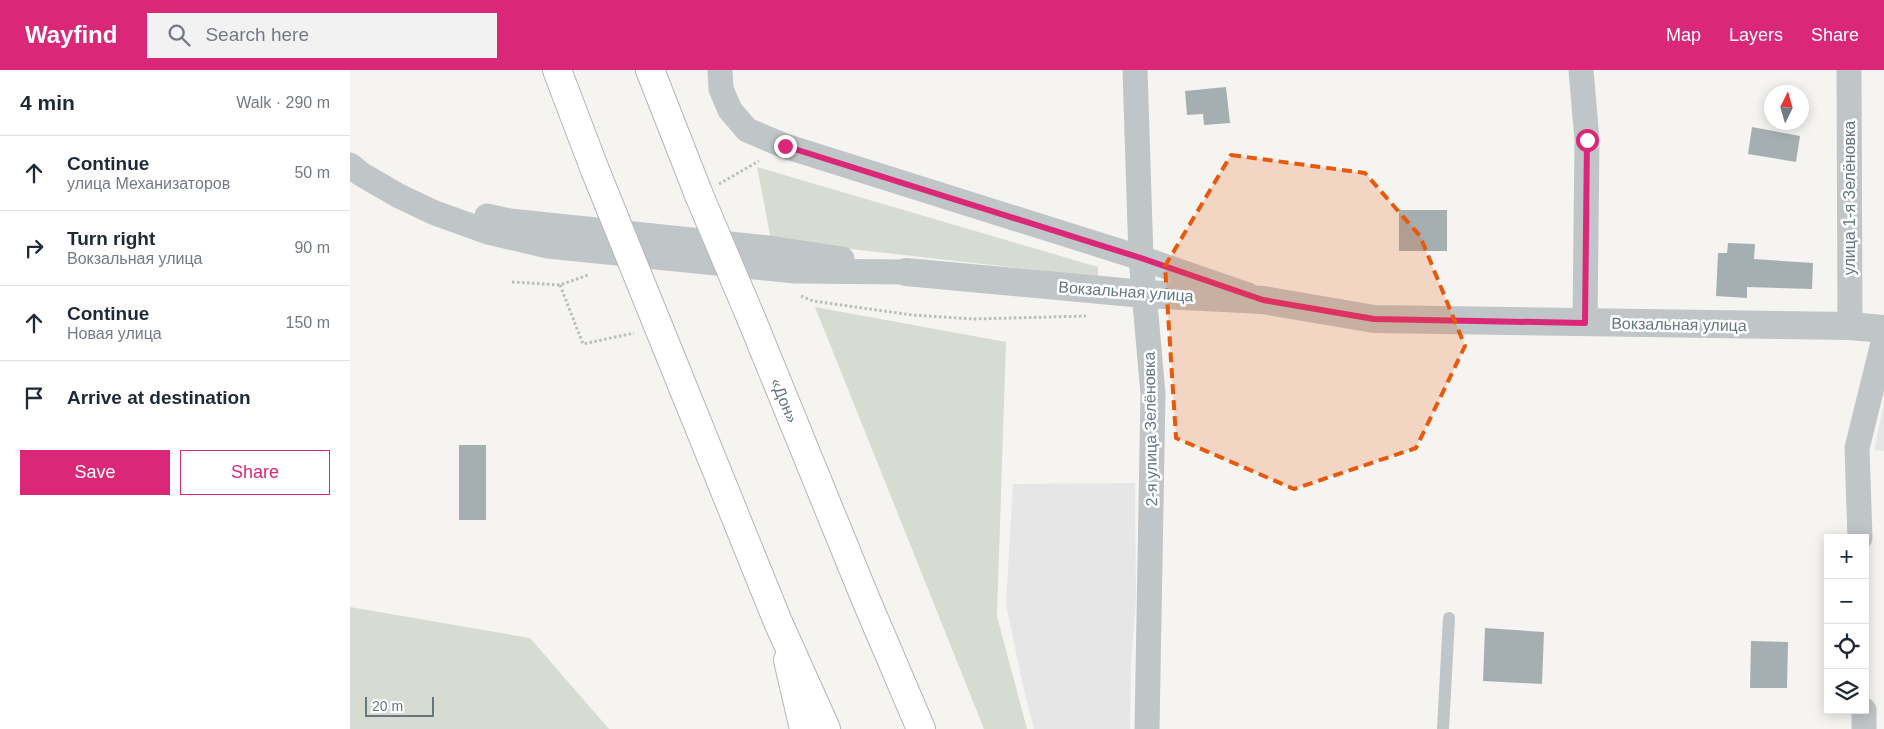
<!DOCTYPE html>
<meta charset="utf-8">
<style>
body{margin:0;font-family:Arial,sans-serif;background:#f2f2f3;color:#1f2937}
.controls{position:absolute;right:15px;bottom:15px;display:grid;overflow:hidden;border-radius:0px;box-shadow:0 2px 12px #0003}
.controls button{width:45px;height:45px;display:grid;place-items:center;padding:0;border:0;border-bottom:1px solid #e0e1e3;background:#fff;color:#1f2937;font:25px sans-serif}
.compass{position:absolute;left:1414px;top:15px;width:45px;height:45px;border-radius:50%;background:#fff;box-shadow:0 2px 12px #0003;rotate:5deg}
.scale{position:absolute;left:15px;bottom:12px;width:69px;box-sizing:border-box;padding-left:5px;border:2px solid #657881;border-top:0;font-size:14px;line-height:18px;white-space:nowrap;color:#657881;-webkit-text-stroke:4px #fff;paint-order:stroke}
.stop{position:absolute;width:15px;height:15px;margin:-11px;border:4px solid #db2777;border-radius:50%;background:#fff}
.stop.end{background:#db2777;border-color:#fff;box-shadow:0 1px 5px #0008}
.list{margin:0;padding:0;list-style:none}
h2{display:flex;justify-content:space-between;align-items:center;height:65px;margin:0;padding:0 20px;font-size:21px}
h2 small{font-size:16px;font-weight:400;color:#747a83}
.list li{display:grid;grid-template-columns:32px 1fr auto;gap:15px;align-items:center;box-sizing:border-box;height:75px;padding:0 20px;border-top:1px solid #e0e1e3}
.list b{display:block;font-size:19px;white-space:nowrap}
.list p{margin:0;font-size:16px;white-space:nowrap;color:#747a83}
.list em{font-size:16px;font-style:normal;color:#747a83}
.actions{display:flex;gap:10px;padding:15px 20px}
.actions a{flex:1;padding:11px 0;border:1px solid #db2777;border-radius:0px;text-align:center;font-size:18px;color:#db2777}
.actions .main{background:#db2777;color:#fff}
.icon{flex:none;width:28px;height:28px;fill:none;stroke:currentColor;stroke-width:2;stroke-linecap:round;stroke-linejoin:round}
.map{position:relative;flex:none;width:1534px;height:659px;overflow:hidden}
header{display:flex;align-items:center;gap:30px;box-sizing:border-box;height:70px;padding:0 25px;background:#db2777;color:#fff}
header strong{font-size:24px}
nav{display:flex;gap:28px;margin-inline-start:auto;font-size:18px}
.search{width:350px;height:45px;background:#f2f2f3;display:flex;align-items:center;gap:12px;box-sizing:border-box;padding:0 18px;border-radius:0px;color:#747a83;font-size:19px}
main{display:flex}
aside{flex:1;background:#fff}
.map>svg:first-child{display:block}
.built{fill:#e5e6e5}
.green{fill:#d7dcd2}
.building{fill:#a5afb2}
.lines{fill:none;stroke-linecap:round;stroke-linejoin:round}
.primary-casing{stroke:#b3b8bb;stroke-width:30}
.motorway-casing{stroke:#b3b7b9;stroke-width:30}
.path{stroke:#babdbe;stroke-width:3;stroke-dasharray:2.5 2.5;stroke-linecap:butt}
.service{stroke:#c0c5c7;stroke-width:12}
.minor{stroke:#c0c5c7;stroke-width:25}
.tertiary{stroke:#c0c5c7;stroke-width:28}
.primary{stroke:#fff;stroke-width:28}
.motorway{stroke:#fff;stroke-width:28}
.motorway-bridge-casing{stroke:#b3b7b9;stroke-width:30;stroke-linecap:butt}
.motorway-bridge{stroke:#fff;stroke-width:28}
.route{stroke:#db2777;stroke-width:6}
.marked{fill:#e8590c;fill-opacity:0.2;stroke:#e8590c;stroke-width:4;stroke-dasharray:10 6;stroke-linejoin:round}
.labels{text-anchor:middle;stroke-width:5;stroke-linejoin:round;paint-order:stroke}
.street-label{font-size:16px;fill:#657881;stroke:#fff}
</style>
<header>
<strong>Wayfind</strong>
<div class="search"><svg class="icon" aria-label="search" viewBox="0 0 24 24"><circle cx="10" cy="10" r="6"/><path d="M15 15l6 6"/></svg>Search here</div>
<nav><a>Map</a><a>Layers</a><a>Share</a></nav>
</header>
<main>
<aside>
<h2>4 min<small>Walk · 290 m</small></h2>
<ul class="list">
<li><svg class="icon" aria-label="ahead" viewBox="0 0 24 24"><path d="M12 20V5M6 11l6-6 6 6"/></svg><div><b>Continue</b><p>улица Механизаторов</p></div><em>50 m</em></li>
<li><svg class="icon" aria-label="right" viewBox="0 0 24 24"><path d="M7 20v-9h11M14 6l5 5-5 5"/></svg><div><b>Turn right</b><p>Вокзальная улица</p></div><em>90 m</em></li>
<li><svg class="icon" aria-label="ahead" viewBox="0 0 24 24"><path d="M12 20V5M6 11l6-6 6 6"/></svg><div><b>Continue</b><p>Новая улица</p></div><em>150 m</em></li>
<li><svg class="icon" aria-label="arrive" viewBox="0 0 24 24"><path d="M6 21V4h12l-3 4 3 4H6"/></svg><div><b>Arrive at destination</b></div></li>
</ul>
<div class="actions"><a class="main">Save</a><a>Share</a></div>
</aside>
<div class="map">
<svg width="1534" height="659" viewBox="0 0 1534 659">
<rect width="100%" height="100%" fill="#f5f4f1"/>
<g class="built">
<polygon points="1534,333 1534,381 1524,380"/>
<polygon points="785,413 786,530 781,593 780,659 684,659 673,616 656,534 663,414"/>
</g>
<g class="green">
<polygon points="407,97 748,197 748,207 421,170"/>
<polygon points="465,237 656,272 647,546 677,659 634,659"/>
<polygon points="0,537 180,568 259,659 0,659"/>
</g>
<g class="building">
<polygon points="876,17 880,53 854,55 853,44 837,45 835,21"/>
<polygon points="1402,57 1450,66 1446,92 1398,84"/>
<rect x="1049" y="140" width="48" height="41"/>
<polygon points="1378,173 1405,174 1404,189 1463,193 1462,219 1397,217 1397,228 1366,226 1368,183 1377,183"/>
<rect x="109" y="375" width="27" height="75"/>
<polygon points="1135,558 1194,562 1192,614 1133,611"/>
<polygon points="1401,571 1438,572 1437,618 1400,618"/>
</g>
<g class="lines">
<g class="primary-casing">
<polyline id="primary" points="438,590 454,659"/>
</g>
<g class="motorway-casing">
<g id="motorway">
<polyline points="207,0 245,100"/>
<polyline points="300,0 349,125"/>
<path id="s1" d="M401,248l115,282 55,129"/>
<polyline points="309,258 428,552 476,659"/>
</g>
</g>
<g class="path">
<polyline points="369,114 409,91"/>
<polyline points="162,212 210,215 238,205"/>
<polyline points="210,215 233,274 284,263"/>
<polyline points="451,226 463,231 562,245 624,249 736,246"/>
</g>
<polyline class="service" points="1093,659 1099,548"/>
<g class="minor">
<polyline points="370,0 371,19 380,40 397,60 435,76 791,188 898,225"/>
<polyline points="785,0 791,188 803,324 797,659"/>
<polyline points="1231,0 1237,70 1235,253"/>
<polyline points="1499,0 1500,256"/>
<polyline points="0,95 11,104 49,126 85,143 138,162 198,176 445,201 556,202"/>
<polyline points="137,146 160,151 419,178 492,189"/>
<polyline points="1510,468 1507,378 1534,269"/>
<polyline points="1514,640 1514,659"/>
</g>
<polyline class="tertiary" points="556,202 794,224 913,230 1024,249 1500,256 1534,259"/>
<use href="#primary" class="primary"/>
<use href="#motorway" class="motorway"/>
<g class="motorway-bridge-casing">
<g id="motorway-bridge">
<polyline points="245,100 309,258"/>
<polyline points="349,125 401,248"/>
</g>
</g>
<use href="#motorway-bridge" class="motorway-bridge"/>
</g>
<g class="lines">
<polyline class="route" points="435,76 791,188 913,230 1024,249 1235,253 1237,70"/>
</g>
<path class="marked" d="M881,85l134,18 55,63 45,110 -49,102 -122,41 -118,-51 -11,-172z"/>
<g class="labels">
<g class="street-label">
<text transform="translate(1499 128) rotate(-90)" y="6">улица 1-я Зелёновка</text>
<text transform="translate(776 221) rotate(4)" y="6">Вокзальная улица</text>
<text transform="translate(1329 254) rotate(1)" y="6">Вокзальная улица</text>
<text dy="6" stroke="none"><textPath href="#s1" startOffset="89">«Дон»</textPath></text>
<text transform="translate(800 359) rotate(-91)" y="6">2-я улица Зелёновка</text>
</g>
</g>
</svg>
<div class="controls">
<button>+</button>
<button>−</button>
<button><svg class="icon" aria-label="locate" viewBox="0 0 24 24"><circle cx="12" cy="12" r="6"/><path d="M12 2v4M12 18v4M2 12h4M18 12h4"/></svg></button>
<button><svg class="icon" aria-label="layers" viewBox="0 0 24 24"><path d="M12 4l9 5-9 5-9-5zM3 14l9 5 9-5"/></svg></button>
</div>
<svg class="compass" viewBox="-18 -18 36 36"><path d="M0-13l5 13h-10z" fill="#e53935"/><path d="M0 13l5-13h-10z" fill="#747a83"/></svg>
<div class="scale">20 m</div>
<div class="stop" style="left:1237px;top:70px"></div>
<div class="stop end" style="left:435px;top:76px"></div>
</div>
</main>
